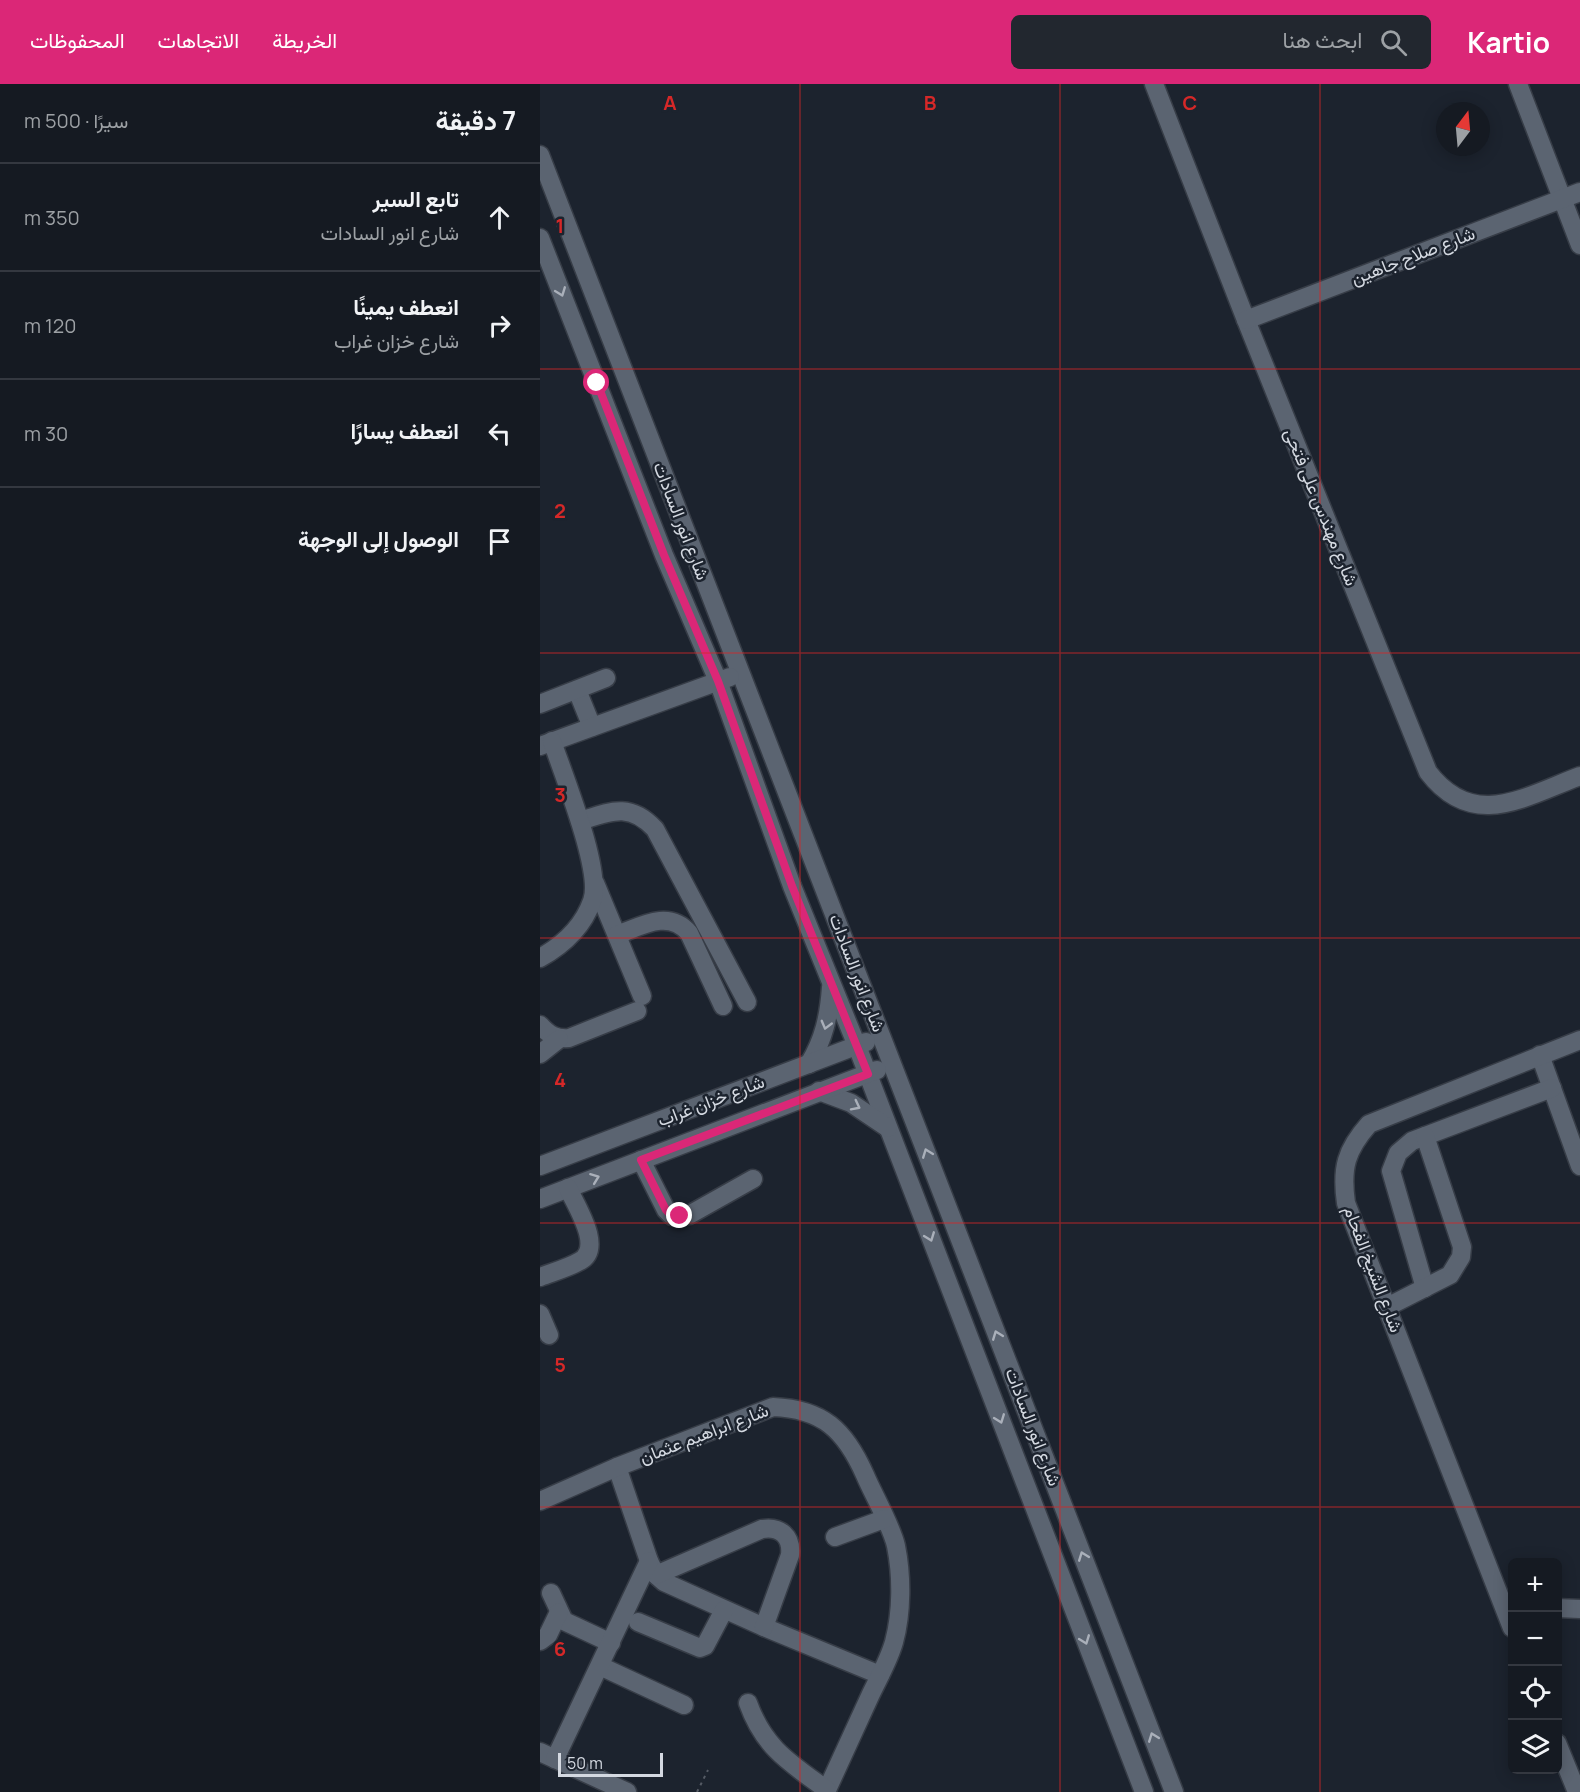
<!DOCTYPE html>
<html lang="ar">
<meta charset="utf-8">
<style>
body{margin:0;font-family:Manrope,Vazirmatn,sans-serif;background:#22272f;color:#f1f3f6;direction:rtl}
.controls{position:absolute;right:18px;bottom:18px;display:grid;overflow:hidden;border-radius:9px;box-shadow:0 3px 15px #0003}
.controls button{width:54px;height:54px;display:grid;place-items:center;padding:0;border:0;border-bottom:2px solid #343840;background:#151a22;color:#f1f3f6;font:30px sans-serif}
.compass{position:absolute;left:896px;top:18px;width:54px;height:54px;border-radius:50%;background:#151a22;box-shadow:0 3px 15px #0003;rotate:16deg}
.scale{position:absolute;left:18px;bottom:15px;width:105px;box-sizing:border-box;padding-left:6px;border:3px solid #d4d9e1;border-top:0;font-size:16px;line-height:21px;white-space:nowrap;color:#d4d9e1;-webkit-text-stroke:4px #1c232e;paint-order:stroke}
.stop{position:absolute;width:18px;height:18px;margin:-14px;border:4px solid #db2777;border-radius:50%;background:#fff}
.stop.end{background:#db2777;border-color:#fff;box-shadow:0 2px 6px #0008}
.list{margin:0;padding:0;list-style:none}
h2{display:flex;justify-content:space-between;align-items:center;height:78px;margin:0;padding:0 24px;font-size:26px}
h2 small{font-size:20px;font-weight:400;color:#9da1a5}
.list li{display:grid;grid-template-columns:39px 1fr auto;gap:18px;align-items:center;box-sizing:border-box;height:108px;padding:0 24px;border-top:2px solid #343840}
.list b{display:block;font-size:22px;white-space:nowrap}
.list p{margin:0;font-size:20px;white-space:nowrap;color:#9da1a5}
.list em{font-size:20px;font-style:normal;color:#9da1a5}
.icon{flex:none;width:33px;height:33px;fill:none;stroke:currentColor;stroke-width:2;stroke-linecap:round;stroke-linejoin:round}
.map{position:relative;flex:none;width:1040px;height:1708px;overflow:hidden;direction:ltr}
header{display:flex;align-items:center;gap:36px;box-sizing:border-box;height:84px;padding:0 30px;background:#db2777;color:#fff}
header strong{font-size:28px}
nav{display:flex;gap:33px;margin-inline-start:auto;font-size:21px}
.search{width:420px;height:54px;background:#22272f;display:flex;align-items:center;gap:15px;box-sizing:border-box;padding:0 21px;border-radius:9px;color:#9da1a5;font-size:22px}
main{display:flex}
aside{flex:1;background:#151a22}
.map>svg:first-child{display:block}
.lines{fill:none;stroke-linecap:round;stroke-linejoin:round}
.minor-casing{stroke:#373d47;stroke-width:21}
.path{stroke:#555b65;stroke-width:2;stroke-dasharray:3 4.5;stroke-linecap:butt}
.minor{stroke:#5b6471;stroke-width:18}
.oneway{stroke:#aab0ba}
.route{stroke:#db2777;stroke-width:8}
.grid{fill:none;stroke:#d62828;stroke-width:1.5;stroke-opacity:0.55}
.labels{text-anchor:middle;stroke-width:5;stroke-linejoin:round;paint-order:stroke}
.street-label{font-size:18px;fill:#d4d9e1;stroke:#1c232e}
.grid-label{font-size:20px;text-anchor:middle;font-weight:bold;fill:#d62828;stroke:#1c232e;stroke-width:5;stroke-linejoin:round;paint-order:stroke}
</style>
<header>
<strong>Kartio</strong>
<div class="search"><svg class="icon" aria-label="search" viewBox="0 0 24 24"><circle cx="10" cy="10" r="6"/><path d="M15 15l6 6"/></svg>ابحث هنا</div>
<nav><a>الخريطة</a><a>الاتجاهات</a><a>المحفوظات</a></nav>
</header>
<main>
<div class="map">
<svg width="1040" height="1708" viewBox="0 0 1040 1708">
<rect width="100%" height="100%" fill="#1c232e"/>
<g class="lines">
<g class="minor-casing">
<g id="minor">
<path d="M614,0l92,236 182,452c45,59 96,25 152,4"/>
<polyline points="978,0 1040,161"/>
<polyline points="0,71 634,1708"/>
<polyline points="0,154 124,471 178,597 252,802 317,962 604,1708"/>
<polyline points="706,236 1040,108"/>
<polyline points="37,606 52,643"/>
<polyline points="0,620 66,594"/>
<polyline points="0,662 190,593"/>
<path d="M40,737c31,-10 50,-19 75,8l92,173"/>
<polyline points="55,799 102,912"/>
<path d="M77,851c24,-9 52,-26 72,-2l34,73"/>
<path d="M0,874c23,-13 43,-31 52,-57 11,-29 -29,-127 -40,-160"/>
<path d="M0,941c9,10 16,14 29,13l68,-27"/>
<polyline points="0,970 19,955"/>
<polyline points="1000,971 1040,1082"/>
<path d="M269,980c15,-25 20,-48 22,-77"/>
<polyline points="279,1007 311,1019 348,1044"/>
<polyline points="101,1076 126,1126 132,1132 149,1131 213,1095"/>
<polyline points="0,1082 326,958"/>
<polyline points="0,1115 337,986"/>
<path d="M0,1193c13,-5 28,-9 40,-16 24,-13 -4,-55 -12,-73"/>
<polyline points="885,1204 851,1087 858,1069 872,1057 1012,1004"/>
<polyline points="847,1223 910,1191 921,1173 922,1163 885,1052"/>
<polyline points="0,1230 9,1251"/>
<polyline points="77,1383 109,1477 116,1491 124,1498 224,1543 340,1591"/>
<path d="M0,1417l77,-34 156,-60c50,2 72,23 92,68 8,19 27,52 31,71 6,30 6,66 -2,96 -5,18 -16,37 -24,54 -15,32 -29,64 -44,96"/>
<polyline points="295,1453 344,1435"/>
<path d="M116,1491l106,-46c18,-3 30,7 28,26l-26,72"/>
<polyline points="11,1509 24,1537 71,1559"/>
<polyline points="1017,1524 1040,1525"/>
<polyline points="98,1538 160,1564 165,1562 184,1526"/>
<path d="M972,1544l-166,-425c-5,-35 0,-53 23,-79l211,-84"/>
<polyline points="0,1557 8,1551 19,1528"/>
<polyline points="60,1582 144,1621"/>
<path d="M208,1619c16,45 42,60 79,87"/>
<polyline points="1017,1659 1037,1708"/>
<polyline points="0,1668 87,1708"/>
<polyline points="15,1675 109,1477"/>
</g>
</g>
<polyline class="path" points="157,1708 168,1686"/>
<use href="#minor" class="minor"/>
</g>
<defs><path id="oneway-chevron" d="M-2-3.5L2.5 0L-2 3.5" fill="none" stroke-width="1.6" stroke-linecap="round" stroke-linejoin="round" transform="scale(1.5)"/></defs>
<g class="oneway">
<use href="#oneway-chevron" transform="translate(21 208) rotate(69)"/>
<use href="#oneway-chevron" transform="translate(286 941) rotate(105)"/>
<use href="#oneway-chevron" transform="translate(316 1022) rotate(27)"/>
<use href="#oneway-chevron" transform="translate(387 1069) rotate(-111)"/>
<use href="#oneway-chevron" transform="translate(55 1094) rotate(-21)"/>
<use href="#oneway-chevron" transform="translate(390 1153) rotate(69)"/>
<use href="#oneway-chevron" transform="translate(457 1251) rotate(-111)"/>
<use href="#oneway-chevron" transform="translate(460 1335) rotate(69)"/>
<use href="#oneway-chevron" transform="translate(543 1472) rotate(-111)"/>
<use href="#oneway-chevron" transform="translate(545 1556) rotate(69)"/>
<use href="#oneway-chevron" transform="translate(613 1653) rotate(-111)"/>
</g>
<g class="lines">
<polyline class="route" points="57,299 124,471 178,597 252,802 328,990 101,1076 126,1126 132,1132 140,1132"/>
</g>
<path class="grid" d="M260,0v1708M520,0v1708M780,0v1708M0,285h1040M0,569h1040M0,854h1040M0,1139h1040M0,1423h1040"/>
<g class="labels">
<g class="street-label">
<text transform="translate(873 172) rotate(-21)" y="6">شارع صلاح جاهين</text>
<text transform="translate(781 423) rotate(68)" y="6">شارع مهندس على فتحى</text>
<text transform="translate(141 437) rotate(69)" y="6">شارع انور السادات</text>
<text transform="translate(317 889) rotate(69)" y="6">شارع انور السادات</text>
<text transform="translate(171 1017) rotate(-21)" y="6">شارع خزان غراب</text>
<text transform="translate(833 1185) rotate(69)" y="6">شارع الشيخ الفحام</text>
<text transform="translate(493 1343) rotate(69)" y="6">شارع انور السادات</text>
<text transform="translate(164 1350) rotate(-21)" y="6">شارع ابراهيم عثمان</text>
</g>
</g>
<g class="grid-label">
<text x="130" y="26">A</text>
<text x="390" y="26">B</text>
<text x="650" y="26">C</text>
<text x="20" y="149">1</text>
<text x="20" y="434">2</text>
<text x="20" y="718">3</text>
<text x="20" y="1003">4</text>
<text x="20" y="1288">5</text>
<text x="20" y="1572">6</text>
</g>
</svg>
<div class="controls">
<button>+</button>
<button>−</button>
<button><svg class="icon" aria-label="locate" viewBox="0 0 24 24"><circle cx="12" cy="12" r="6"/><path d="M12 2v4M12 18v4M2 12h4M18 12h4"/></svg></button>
<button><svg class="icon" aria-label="layers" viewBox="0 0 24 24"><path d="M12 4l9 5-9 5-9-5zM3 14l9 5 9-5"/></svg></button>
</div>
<svg class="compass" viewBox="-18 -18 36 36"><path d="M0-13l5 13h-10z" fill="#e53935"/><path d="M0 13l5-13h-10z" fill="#9da1a5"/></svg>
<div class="scale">50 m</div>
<div class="stop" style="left:57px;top:299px"></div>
<div class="stop end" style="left:140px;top:1132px"></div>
</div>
<aside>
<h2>7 دقيقة<small>سيرًا · 500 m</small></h2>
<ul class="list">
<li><svg class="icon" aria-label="ahead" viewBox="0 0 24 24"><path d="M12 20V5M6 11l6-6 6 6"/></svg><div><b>تابع السير</b><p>شارع انور السادات</p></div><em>350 m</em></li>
<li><svg class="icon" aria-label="right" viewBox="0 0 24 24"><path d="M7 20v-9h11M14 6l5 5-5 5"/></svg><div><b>انعطف يمينًا</b><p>شارع خزان غراب</p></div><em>120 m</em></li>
<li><svg class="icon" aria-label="left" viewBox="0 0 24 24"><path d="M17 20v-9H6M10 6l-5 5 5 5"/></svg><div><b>انعطف يسارًا</b></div><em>30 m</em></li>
<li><svg class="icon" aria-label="arrive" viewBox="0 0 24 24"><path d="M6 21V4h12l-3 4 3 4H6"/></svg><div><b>الوصول إلى الوجهة</b></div></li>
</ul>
</aside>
</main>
